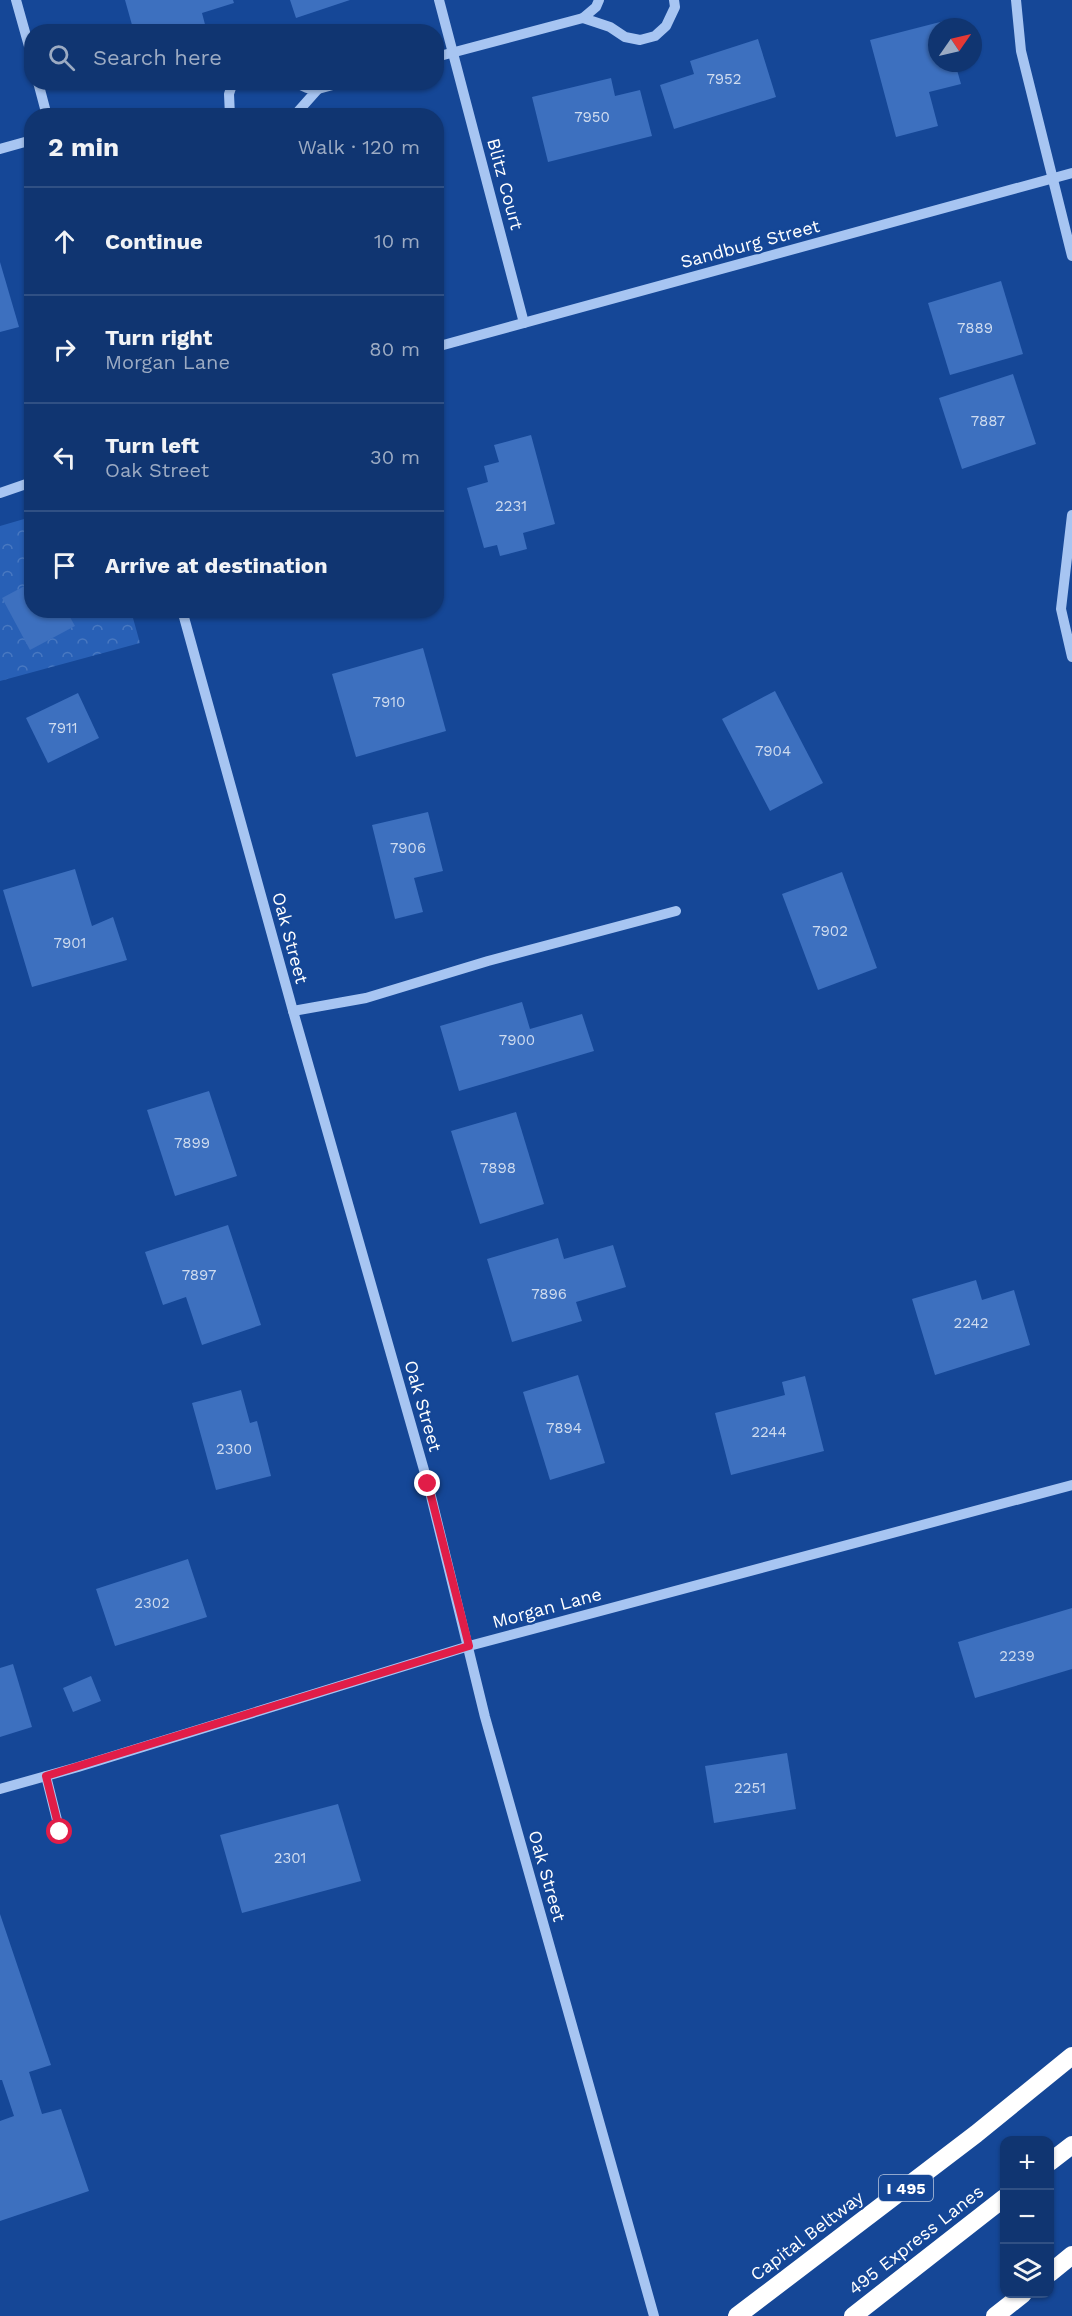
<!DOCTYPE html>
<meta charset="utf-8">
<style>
body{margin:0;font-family:"Work Sans",sans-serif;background:#1e4079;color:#f1f3f6}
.controls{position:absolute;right:18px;bottom:18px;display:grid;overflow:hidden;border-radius:12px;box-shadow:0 2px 4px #0004}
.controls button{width:54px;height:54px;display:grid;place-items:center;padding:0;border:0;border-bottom:2px solid #305084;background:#103571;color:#f1f3f6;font:30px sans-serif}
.compass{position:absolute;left:928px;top:18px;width:54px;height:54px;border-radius:50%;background:#103571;box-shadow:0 2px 4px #0004;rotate:56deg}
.stop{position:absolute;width:18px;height:18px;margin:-14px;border:4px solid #e11d48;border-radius:50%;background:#fff}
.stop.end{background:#e11d48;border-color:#fff;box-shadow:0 2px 6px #0008}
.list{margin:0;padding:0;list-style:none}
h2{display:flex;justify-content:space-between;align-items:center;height:78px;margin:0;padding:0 24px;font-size:26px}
h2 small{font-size:20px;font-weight:400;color:#9cabc3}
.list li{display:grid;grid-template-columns:39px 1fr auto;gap:18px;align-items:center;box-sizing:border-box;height:108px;padding:0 24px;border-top:2px solid #305084}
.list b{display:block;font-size:22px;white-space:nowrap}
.list p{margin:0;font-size:20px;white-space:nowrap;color:#9cabc3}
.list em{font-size:20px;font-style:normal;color:#9cabc3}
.icon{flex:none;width:33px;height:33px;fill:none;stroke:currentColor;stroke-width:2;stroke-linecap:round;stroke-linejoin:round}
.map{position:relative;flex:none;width:1072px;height:2316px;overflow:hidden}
.search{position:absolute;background:#103571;box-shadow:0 2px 4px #0004;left:24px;top:24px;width:420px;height:66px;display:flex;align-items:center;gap:15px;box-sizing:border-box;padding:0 21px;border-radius:24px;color:#9cabc3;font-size:22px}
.panel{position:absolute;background:#103571;box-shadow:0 2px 4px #0004;left:24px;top:108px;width:420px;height:510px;border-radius:24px}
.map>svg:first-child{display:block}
.forest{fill:url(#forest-crowns)}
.building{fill:#3d70bf}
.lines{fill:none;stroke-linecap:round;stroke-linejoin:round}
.minor{stroke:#a7c5f2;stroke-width:10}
.highway{stroke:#fff;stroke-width:18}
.route{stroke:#e11d48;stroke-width:8}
.labels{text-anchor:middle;stroke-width:4.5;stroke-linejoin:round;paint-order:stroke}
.number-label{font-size:15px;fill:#cedbef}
.shield{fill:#154797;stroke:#b9c8e0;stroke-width:1.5}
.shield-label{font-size:16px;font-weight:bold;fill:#fff}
.street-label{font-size:18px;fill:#fff;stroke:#154797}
</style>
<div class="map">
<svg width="1072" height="2316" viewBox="0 0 1072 2316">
<defs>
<pattern id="forest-crowns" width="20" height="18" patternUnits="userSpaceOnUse" patternTransform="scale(1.5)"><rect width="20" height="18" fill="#2860b6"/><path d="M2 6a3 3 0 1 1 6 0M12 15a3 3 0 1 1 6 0" fill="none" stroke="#4878c1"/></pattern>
</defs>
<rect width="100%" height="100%" fill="#154797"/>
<polygon class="forest" points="31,517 32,610 131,611 140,643 0,681 0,526"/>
<g class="building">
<polygon points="125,0 233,0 234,3 202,13 207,32 134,32"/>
<polygon points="290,0 350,0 296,18"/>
<polygon points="944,21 945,27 937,27 937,63 955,63 961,84 929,92 938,126 896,137 870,40"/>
<polygon points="758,39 776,97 674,129 660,85 694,74 690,61"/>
<polygon points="611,78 615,96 640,90 652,136 548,162 532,97"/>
<polygon points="0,262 19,327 0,332"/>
<polygon points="1001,281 1023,354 950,375 928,303"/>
<polygon points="1013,374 1036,444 962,469 939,398"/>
<polygon points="531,435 555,524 523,533 527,549 500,556 497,545 484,548 467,488 488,482 484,466 499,462 494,445"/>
<polygon points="32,582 32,610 66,610 75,626 30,650 2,598"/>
<polygon points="423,648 446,731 356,757 332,674"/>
<polygon points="775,691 823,783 770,811 722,719"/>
<polygon points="78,693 99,738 48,763 26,718"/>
<polygon points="428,812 443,871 414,878 423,912 395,919 372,825"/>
<polygon points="75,869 92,926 113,917 127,960 32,987 3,890"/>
<polygon points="842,872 877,968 818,990 782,894"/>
<polygon points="522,1002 530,1029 582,1014 594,1051 459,1091 440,1026"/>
<polygon points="209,1091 237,1176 175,1196 147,1110"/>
<polygon points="516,1112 544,1204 480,1224 451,1131"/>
<polygon points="228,1225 261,1325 202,1345 186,1297 163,1305 145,1252"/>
<polygon points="558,1238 564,1259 613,1245 626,1287 576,1302 582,1321 512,1342 487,1259"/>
<polygon points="976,1280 982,1300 1014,1290 1030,1345 935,1375 912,1299"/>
<polygon points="578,1375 605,1463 550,1480 523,1392"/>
<polygon points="805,1376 824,1451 731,1475 715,1413 785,1395 782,1382"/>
<polygon points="241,1390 250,1423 257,1421 271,1476 216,1490 192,1403"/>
<polygon points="188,1559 207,1617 115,1646 96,1589"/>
<polygon points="1072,1608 1072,1669 975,1698 958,1642"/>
<polygon points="13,1664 32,1727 0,1737 0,1668"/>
<polygon points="91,1676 101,1701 73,1712 63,1688"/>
<polygon points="787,1753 796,1809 714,1823 705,1766"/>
<polygon points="338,1804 361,1881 242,1913 220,1835"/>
<polygon points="0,1914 51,2065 29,2072 42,2114 61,2109 89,2191 0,2221 0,2121 14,2116 2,2080 0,2080"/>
</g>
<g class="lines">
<g class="minor">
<polyline points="16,0 32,57"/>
<polyline points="439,0 524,323"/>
<polyline points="599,0 596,7 583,18 610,27 625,37 640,40 655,36 666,26 675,7 674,0"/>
<polyline points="1016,0 1021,51 1072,256"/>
<polyline points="436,57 583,18"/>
<polyline points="38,82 47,116"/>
<polyline points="318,89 344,82"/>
<polyline points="230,116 229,94 233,82"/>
<polyline points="294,116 318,89 307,88 294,82"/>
<polyline points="0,149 32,140"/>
<polyline points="436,347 1072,173"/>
<polyline points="0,493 32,482"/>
<polyline points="1072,515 1061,609 1072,657"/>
<polyline points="182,610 293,1011 428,1484 485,1717 654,2316"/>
<polyline points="293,1011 366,998 488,961 676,911"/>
<polyline points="46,1776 60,1832"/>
<polyline points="0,1789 78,1767 469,1646 1072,1485"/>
</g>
<g class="highway">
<polyline points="1050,2162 1072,2145"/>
<polyline points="1050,2273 1072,2255"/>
<polyline points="737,2316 976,2134 1072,2056"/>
<polyline points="853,2316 1004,2198"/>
<polyline points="995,2316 1023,2294"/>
</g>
</g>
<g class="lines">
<polyline class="route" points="60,1832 46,1776 469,1646 428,1484"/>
</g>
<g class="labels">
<g class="number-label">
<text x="724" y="84">7952</text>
<text x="592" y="122">7950</text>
<text x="975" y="333">7889</text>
<text x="988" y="426">7887</text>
<text x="511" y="511">2231</text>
<text x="389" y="707">7910</text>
<text x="63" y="733">7911</text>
<text x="773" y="756">7904</text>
<text x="408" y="853">7906</text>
<text x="830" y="936">7902</text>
<text x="70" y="948">7901</text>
<text x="517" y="1045">7900</text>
<text x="192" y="1148">7899</text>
<text x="498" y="1173">7898</text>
<text x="199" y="1280">7897</text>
<text x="549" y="1299">7896</text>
<text x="971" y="1328">2242</text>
<text x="564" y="1433">7894</text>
<text x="769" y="1437">2244</text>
<text x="234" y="1454">2300</text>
<text x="152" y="1608">2302</text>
<text x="1017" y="1661">2239</text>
<text x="750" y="1793">2251</text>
<text x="290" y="1863">2301</text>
</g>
<rect class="shield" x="879" y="2175" width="54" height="26" rx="4.5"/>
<g class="shield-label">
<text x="906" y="2194">I 495</text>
</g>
<g class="street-label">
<text transform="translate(505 184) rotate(75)" y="6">Blitz Court</text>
<text transform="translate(750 244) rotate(-15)" y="6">Sandburg Street</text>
<text transform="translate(290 938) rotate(75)" y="6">Oak Street</text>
<text transform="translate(423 1406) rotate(74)" y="6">Oak Street</text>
<text transform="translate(547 1608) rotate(-15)" y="6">Morgan Lane</text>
<text transform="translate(547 1876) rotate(74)" y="6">Oak Street</text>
<text transform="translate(807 2236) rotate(-37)" y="6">Capital Beltway</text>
<text transform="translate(916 2240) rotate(-38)" y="6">495 Express Lanes</text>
</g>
</g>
</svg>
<div class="controls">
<button>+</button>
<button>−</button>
<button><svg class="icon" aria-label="layers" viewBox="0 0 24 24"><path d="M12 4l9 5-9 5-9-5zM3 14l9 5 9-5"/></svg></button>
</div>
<svg class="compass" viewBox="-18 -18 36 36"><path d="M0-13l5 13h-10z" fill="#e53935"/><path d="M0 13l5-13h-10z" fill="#9cabc3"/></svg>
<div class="stop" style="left:60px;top:1832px"></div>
<div class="stop end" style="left:428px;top:1484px"></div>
<div class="search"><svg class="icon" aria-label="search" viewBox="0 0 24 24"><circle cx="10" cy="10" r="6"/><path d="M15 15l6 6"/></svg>Search here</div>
<section class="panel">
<h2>2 min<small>Walk · 120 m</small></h2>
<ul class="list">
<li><svg class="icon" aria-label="ahead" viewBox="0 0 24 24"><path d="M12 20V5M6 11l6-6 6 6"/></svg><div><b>Continue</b></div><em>10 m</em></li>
<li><svg class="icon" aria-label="right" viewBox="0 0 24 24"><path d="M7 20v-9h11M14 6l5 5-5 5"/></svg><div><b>Turn right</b><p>Morgan Lane</p></div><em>80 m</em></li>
<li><svg class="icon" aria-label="left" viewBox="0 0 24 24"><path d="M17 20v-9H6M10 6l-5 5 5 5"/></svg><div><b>Turn left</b><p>Oak Street</p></div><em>30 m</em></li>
<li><svg class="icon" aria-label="arrive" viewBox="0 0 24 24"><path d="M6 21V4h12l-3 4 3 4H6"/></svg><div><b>Arrive at destination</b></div></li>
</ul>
</section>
</div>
